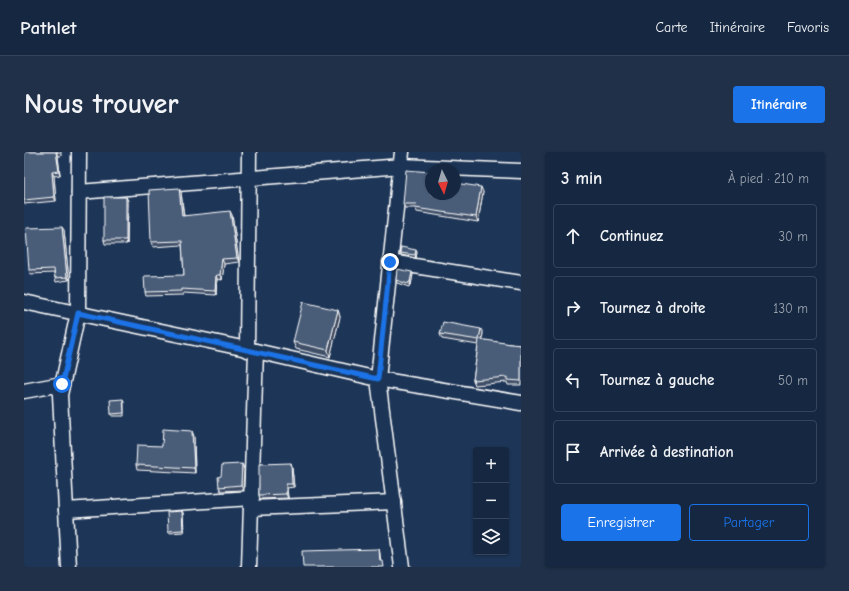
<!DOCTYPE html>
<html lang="fr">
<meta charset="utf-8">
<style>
body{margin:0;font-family:"Comic Neue",sans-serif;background:#1f3048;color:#f1f3f6}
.controls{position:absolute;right:12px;bottom:12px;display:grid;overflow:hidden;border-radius:4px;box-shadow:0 1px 3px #0004}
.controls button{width:36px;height:36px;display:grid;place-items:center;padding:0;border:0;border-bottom:1px solid #35445a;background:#162841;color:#f1f3f6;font:20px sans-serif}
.compass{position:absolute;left:401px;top:12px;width:36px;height:36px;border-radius:50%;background:#162841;box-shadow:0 1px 3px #0004;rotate:175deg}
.stop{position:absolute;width:12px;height:12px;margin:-9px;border:3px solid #1a73e8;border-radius:50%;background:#fff}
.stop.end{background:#1a73e8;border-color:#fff;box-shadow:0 1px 4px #0008}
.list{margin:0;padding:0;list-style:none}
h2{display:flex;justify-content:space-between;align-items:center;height:52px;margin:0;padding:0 16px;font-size:17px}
h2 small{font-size:13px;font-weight:400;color:#9ea6b1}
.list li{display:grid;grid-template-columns:26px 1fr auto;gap:12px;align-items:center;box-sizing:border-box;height:64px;margin:0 8px 8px;padding:0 8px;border:1px solid #35445a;border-radius:4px}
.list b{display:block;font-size:15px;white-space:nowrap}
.list em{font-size:13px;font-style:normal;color:#9ea6b1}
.actions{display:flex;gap:8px;padding:12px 16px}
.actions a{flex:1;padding:9px 0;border:1px solid #1a73e8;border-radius:4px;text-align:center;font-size:14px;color:#1a73e8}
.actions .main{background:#1a73e8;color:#fff}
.icon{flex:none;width:22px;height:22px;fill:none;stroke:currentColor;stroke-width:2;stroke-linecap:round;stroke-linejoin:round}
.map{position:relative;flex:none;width:497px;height:415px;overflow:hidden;border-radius:4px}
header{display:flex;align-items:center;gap:24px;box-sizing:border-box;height:56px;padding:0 20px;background:#162841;border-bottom:1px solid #35445a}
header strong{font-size:19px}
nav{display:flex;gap:22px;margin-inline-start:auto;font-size:14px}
.intro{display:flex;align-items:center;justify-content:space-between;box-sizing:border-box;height:96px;padding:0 24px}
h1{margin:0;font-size:28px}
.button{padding:10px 18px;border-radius:4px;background:#1a73e8;color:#fff;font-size:14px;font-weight:700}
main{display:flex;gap:24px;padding:0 24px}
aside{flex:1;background:#162841;border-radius:4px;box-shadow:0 1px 3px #0004}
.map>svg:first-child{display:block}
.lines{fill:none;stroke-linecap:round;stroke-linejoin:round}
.street-casing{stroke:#fff;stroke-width:17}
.street{stroke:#1d3557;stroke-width:14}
.wall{fill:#405068;stroke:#fff}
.shaded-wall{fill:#344155;stroke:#fff}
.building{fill:#4a5d79;stroke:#fff}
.route{stroke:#1a73e8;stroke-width:5}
</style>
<header>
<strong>Pathlet</strong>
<nav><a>Carte</a><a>Itinéraire</a><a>Favoris</a></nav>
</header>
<div class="intro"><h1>Nous trouver</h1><a class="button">Itinéraire</a></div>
<main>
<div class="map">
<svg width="497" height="415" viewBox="0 0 497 415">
<rect width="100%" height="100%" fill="#1d3557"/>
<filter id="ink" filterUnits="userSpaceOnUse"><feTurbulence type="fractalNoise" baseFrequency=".025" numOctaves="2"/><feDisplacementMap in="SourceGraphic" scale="8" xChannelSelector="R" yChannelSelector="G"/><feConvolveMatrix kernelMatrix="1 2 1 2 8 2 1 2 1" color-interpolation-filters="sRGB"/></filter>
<g filter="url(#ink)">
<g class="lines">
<g class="street-casing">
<g id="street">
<polyline points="378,0 354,227 378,415"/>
<polyline points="55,40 377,14 497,19"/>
<polyline points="366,110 497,131"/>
<polyline points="0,150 232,199 354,227 497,251"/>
<polyline points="223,198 225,0"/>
<polyline points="0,239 38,232"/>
<polyline points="227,356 370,350"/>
<polyline points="42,358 228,346"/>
<polyline points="45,415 36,243 54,161 55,0"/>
<polyline points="225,415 232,199"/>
</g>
</g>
<use href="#street" class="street"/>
</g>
<g class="wall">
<polygon points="0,0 37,0 37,4 34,4 36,23 30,24 32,49 0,52"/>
<polygon points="157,40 160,64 208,63 215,110 200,112 198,128 193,127 192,143 159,141 159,143 122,144 121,140 160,123 158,93 129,95 127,90"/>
<polygon points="459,40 454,70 393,60 391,56 381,56 379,52 407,42"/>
<polygon points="102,45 104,49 103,92 81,92 80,88"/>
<polygon points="40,78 45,128 32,130 31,126 30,121 6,122 5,118"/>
<polygon points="393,100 392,106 377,103 376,101"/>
<polygon points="389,122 387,133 386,132 385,135 373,131 372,128"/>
<polygon points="314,158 316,165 306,205 272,197 269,190"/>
<polygon points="459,181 458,188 487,192 497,193 497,233 484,233 483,230 451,233 449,228 454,193 418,187 416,182"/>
<polygon points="99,247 100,249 100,264 88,264 87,262"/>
<polygon points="170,284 171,321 113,318 112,313 138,294"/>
<polygon points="267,311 268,315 270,335 263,336 264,346 236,347 235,343"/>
<polygon points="218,312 220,317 219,338 197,339 195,335 197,324"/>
<polygon points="158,359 159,361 160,380 145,381 144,379"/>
</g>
<g class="shaded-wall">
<polygon points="32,0 34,4 36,23 35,19"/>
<polygon points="28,20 30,24 32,49 30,45"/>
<polygon points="457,35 459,40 454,70 452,65"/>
<polygon points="155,36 157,40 160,68 158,64"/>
<polygon points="102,45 104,49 103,92 102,88"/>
<polygon points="206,59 208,63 215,110 213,106"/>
<polygon points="38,75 40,78 45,128 43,125"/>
<polygon points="392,98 393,100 392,106 391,103"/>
<polygon points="198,107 200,112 198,128 196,123"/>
<polygon points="388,120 389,122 387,133 386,130"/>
<polygon points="192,123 193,127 192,143 191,139"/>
<polygon points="314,158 316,165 306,205 304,198"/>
<polygon points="457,177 459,181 457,192 455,187"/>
<polygon points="168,279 170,284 171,321 170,316"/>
<polygon points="267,311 268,315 270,335 268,332"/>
<polygon points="218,312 220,317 219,338 217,333"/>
<polygon points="262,332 263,336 264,346 262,342"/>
<polygon points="158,359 159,361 160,380 159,378"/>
<polygon points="355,397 356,401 357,414 356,409"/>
</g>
<g class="building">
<polygon points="0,0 34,0 32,0 35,19 28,20 30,45 0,48"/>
<polygon points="382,18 407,20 407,42 431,42 431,31 457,35 452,65 391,56 392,52 379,52"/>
<polygon points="155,36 158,64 206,59 213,106 198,107 196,123 192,123 191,139 157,137 157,139 121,140 120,124 160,123 158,89 127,90 125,38"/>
<rect x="80" y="45" width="22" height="43"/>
<polygon points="38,75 43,125 31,126 30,117 5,118 2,76"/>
<polygon points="377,95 392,98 391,103 376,101"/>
<polygon points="373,117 388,120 386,130 385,130 384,132 372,128"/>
<polygon points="279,150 314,158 304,198 269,190"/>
<polygon points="419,170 457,177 455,187 487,192 497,193 497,229 483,228 483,225 449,228 455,188 416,182"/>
<polygon points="99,247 100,261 87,262 86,248"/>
<polygon points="139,277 168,279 170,316 112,313 113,293 138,294"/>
<polygon points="267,311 268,332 262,332 262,342 235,343 235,312"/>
<polygon points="218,312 217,333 195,335 194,325 197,324 198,313"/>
<polygon points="158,359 159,378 144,379 143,360"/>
<polygon points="355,397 356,409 359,409 360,415 279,415 278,399"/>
</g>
</g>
<g class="lines" filter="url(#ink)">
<polyline class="route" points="38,232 54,161 223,198 354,227 366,110"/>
</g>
</svg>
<div class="controls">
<button>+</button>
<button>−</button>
<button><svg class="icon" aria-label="layers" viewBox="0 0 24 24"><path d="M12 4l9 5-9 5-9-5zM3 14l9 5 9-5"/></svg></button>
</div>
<svg class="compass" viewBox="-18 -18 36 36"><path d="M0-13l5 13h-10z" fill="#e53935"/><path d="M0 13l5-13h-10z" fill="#9ea6b1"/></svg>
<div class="stop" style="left:38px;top:232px"></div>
<div class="stop end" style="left:366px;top:110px"></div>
</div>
<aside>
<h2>3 min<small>À pied · 210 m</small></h2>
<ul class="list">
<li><svg class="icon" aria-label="ahead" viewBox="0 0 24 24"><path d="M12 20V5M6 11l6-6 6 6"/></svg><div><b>Continuez</b></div><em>30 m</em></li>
<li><svg class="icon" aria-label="right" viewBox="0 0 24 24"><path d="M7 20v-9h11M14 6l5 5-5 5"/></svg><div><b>Tournez à droite</b></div><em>130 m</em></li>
<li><svg class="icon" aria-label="left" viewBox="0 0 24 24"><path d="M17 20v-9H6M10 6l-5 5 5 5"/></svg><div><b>Tournez à gauche</b></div><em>50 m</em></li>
<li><svg class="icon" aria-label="arrive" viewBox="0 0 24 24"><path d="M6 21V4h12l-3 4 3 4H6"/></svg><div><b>Arrivée à destination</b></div></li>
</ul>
<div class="actions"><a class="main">Enregistrer</a><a>Partager</a></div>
</aside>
</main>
